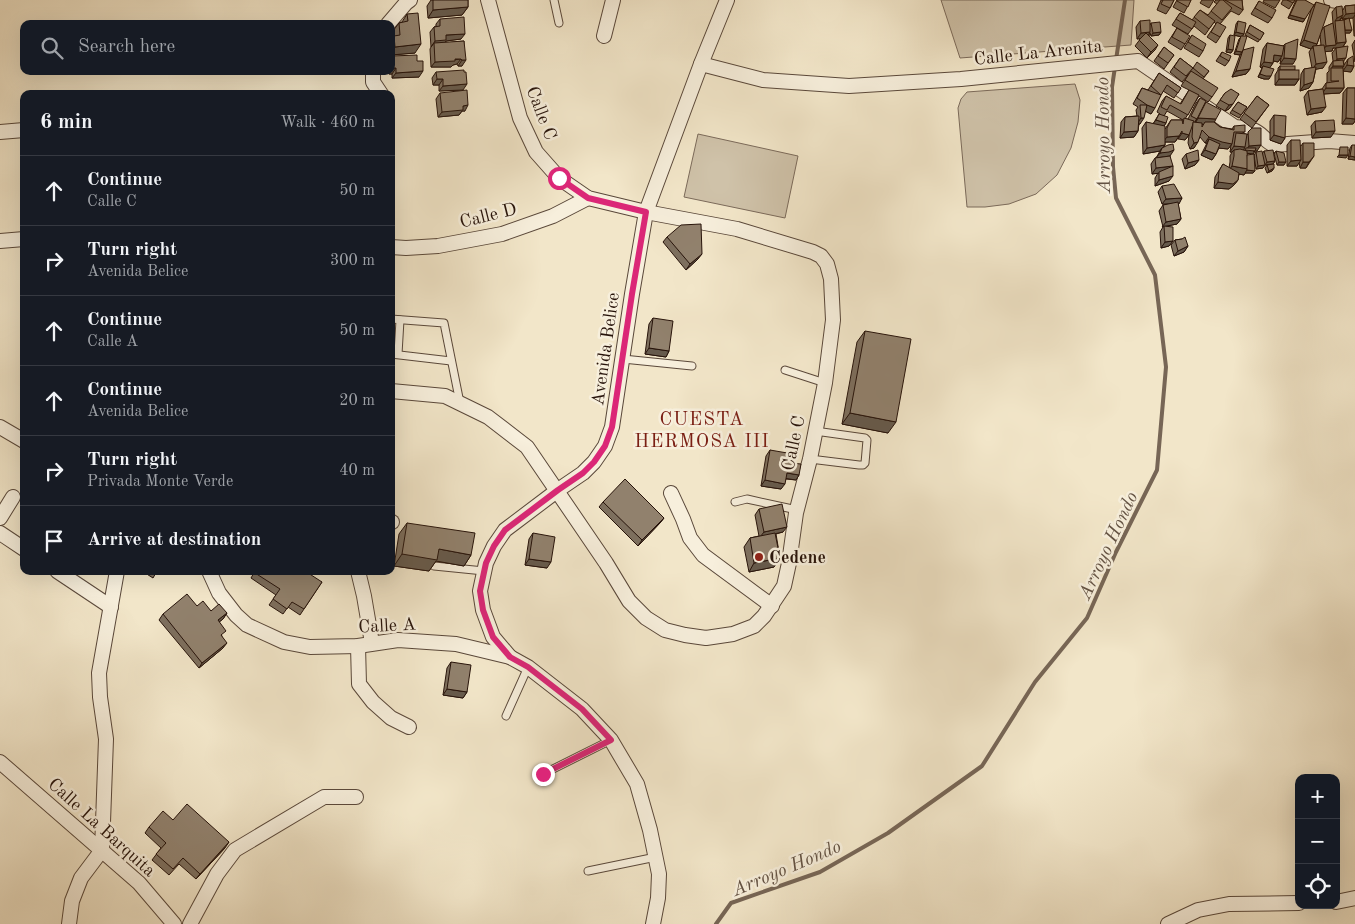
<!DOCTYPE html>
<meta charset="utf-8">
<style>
body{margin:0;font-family:"Old Standard TT",serif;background:#242831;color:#f1f3f6}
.controls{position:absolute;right:15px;bottom:15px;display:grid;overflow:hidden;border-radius:10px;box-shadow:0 5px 20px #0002}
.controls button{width:45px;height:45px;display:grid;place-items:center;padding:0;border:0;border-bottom:1px solid #363941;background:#171b24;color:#f1f3f6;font:25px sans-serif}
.stop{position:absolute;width:15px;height:15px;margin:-11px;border:4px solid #db2777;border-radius:50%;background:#fff}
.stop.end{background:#db2777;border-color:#fff;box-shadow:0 1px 5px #0008}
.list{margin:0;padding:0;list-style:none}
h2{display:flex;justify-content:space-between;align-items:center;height:65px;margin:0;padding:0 20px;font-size:21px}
h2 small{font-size:16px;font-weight:400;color:#9ea1a6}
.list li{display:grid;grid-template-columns:32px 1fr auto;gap:15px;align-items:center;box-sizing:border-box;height:70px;padding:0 20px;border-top:1px solid #363941}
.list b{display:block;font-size:19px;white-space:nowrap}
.list p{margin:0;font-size:16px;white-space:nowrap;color:#9ea1a6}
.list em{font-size:16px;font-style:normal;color:#9ea1a6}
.icon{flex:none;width:28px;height:28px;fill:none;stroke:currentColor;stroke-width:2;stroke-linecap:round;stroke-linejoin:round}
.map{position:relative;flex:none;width:1355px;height:924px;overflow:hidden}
.search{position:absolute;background:#171b24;box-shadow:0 5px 20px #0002;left:20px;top:20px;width:375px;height:55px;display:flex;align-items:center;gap:12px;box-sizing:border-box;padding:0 18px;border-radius:10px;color:#9ea1a6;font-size:19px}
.panel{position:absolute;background:#171b24;box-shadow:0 5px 20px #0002;left:20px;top:90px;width:375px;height:485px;border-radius:10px}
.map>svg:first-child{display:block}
.green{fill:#cfc2a9;stroke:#7b6a5a}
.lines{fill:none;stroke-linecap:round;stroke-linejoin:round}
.stream{stroke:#776656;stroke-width:4}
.service-casing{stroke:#5a483a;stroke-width:9}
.minor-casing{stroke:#5a483a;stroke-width:16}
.service{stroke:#f7efdc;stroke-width:7}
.minor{stroke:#f7efdc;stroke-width:14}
.wall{fill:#7d6f5e;stroke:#27130a;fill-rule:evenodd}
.shaded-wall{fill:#665a4c;stroke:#27130a}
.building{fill:#91816d;stroke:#27130a}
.route{stroke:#db2777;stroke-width:6}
.poi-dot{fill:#8f2418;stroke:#f7efdc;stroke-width:2}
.labels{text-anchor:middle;stroke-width:5;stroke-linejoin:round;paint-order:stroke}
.street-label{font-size:18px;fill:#27130a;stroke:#f7efdc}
.poi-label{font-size:18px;font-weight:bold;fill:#27130a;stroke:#f7efdc;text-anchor:start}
.water-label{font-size:19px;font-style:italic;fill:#635243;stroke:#f7efdc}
.neighbourhood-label{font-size:19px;letter-spacing:1px;fill:#7a1f14;stroke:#f7efdc}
</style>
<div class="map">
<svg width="1355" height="924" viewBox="0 0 1355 924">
<rect width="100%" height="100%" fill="#f2e6c9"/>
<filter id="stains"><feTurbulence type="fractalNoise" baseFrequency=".004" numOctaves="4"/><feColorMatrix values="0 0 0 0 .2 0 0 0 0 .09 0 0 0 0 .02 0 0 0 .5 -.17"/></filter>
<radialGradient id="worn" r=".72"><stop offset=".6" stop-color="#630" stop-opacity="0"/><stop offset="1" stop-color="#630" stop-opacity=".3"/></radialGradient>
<g class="green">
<polygon points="941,0 1134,0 1131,45 960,58"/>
<polygon points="1075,84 1080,100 1078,122 1071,148 1057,175 1036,194 1009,204 985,207 967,207 958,108 961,99 967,92"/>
<polygon points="698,134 798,156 785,218 684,197"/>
</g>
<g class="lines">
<g class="stream">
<polyline points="1116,60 1125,0"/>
<polyline points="716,924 731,903 820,872 888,833 982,766 1035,682 1087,618 1116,552 1157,470 1166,367 1155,275 1116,198 1113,167 1112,87 1115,67"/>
</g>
<g class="service-casing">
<g id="service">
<polyline points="554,0 559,23"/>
<polyline points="391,319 444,323 460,403"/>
<polyline points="391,354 451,361"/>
<polyline points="398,354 400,320"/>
<polyline points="623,359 692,366"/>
<polyline points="785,370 825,383"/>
<polyline points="810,459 859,465 863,465 865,463 867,440 865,438 815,431"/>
<polyline points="735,502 747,499 797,510"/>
<polyline points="434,566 484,571"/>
<polyline points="506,716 528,667"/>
<polyline points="543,774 611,740"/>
<polyline points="588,871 656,857"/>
</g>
</g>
<g class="minor-casing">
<g id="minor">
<polyline points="1331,0 1350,3 1355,3"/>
<polyline points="388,24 406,3 410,0"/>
<polyline points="604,36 613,0"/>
<path d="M701,64l62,16 86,6 112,-7 177,-18 97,66c7,1 16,1 22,5 7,4 9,10 17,13l55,-4 26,2"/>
<polyline points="373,71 373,82 381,94"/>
<polyline points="0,132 24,130"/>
<polyline points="0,241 24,239"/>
<polyline points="391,247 406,248 438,246 502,234 553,216 588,198"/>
<polyline points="391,391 445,396 488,417 527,447 606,563 629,601 646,618 665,630 685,635 706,638 733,634 754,626 764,616 784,586 789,563 796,513 810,459 825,383 833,320 831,279 827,264 821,256 813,252 737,229 646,212 588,198 559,178 536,152 520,118 488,0"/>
<polyline points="0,427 24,441"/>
<polyline points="671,493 683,519 690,538 703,555 772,606"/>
<polyline points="0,518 13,497"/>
<polyline points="391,522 392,522"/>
<polyline points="0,533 24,549"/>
<polyline points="57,571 111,607"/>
<polyline points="209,571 219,593 236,615 247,625 284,642 310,647 358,646 398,640 456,644 510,657 528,667 582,709 611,740 637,784 650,830 659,874 658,898 653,924"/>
<polyline points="358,571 364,596 372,643"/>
<polyline points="358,646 359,684 373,702 391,718 409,727"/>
<polyline points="510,657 493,637 483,610 480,591 486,563 494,546 505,530 558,490 583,473 594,462 605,446 612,427 632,294 646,212 701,64 727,0"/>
<polyline points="0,762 139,883 174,924"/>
<polyline points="102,850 106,739 100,697 99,673 117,571"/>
<polyline points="1336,902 1355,898"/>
<polyline points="69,924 72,901 81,878 102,850"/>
<polyline points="190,924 217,874 235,850 324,797 356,797"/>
<polyline points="1168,924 1198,910 1229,904 1299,903"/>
</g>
</g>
<use href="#service" class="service"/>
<use href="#minor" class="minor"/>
</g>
<g class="wall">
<polygon points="431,0 468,0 468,7 462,15 428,18 427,6"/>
<polygon points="1161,0 1174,0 1170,8 1166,14 1157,10"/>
<polygon points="1177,0 1191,0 1184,13 1173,7"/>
<polygon points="1202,0 1214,0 1209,8 1200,3"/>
<polygon points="1216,0 1242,0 1243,10 1239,15 1231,11 1220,24 1220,37 1216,43 1207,37 1216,24 1214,22 1205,35 1194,26 1188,34 1172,25 1180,13 1192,20 1200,10 1208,15 1217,4 1214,2"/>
<polygon points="1264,0 1280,0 1275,8 1263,2"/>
<polygon points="1283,0 1295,0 1289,9 1281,4"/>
<path d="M1296,0h9l8,7 3,-5 5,29 3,-4 9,-4 -1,-11 4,-5 7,3 2,-4 10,-1v31h-1l-1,-18h-4l1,15h-5l1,9 -3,5 1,18 4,-6 6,7 -3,6 -8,-1 1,17 -4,5 -16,1 -2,18 -15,3 -3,-18 4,-6 14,-2 4,-6h1v-10l2,-2v-4l4,-6 -1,-8 4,-5h-3l-1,3h-7l-2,17 -7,1 -3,13 -4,6 -9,3 1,-17 3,-5 8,-1 -3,-16 2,-3 -11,-4 12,-38 -9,15 -15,-4zM1342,17v2l6,-1 -8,3zM1320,35l1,10 -5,1 1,-2z"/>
<polygon points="1259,1 1272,18 1268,23 1251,14"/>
<polygon points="407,14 415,53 391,55 391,39 393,36 393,31 399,23 402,22"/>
<polygon points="440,19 461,39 446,41 445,43 464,41 462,66 458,66 457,64 453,65 451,67 431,67 430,49 431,47 430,32 434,27 436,26 436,24"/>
<polygon points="1140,21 1150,25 1151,23 1161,32 1159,35 1151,36 1150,33 1149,35 1155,50 1147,58 1135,46 1141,38 1137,39 1136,27"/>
<polygon points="1238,21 1244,34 1242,36 1243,50 1250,69 1246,74 1232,77 1240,55 1234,54 1239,39 1241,37 1234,35 1236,24"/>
<polygon points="1250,25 1264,33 1258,42 1245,35"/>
<polygon points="1177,28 1185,44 1181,50 1168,42"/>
<polygon points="1192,35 1203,51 1199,57 1184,48"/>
<polygon points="1230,35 1233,50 1231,53 1226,52 1228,38"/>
<polygon points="1355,40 1355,62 1352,45"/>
<polygon points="1267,43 1283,46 1285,44 1293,64 1280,64 1281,58 1278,62 1273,61 1273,63 1269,68 1269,79 1264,79 1258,77 1262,68 1260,67 1263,49"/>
<polygon points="1164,47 1174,55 1164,69 1154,61"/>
<polygon points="1222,52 1229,61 1225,66 1216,61"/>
<polygon points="392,56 419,77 392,78 392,74 389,74 389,71 391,71 391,58"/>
<path d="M1180,58l13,10 16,3 -6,8 9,18 -4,5 -9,-6 -14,23h3l8,-16 4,-5 -3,21 -2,3 7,-14 4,-6 8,20 6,5 12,2 2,-3 13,9 5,-7 5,23h-2l-2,3 -6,-1v2l8,16 -2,2h-8l-1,2 -5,-1 -1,6 -4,5 -5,4 -15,-1 1,-11 8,-13 6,4 1,-6v-6l2,-4h-2l1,-7 -3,4 -9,-1 -3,6 -4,6 -11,-5 6,-12h-2l-5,-6 -6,11 -4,1 -2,-6 1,-8 -4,5 -7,-2 -3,4h-10v3l-1,2 6,9 -1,25 -14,5v-8l3,-5 -6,1 -1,-10 4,-6h1l4,-7 -17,3 -1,-26 4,-6 7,2 6,-10h1l-3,-2 5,-11 4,-5 14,8 9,-14 -8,-4 8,-12 -7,8 -12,-10zM1167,111l16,9h-12l-6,9 -1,-3 2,-3 -2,-7z"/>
<polygon points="1280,66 1295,70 1299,79 1295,85 1275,85 1275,75 1278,70 1278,68"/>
<polygon points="436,72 463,90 439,91 439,85 433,85 432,78"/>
<polygon points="1159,73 1181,88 1174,98 1163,91 1151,114 1145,111 1140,124 1139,124 1138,131 1134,137 1120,138 1121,122 1125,117 1137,116 1136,110 1138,107 1133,104 1142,88 1148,90"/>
<polygon points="1347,88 1355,88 1355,121 1353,124 1342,124 1343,93"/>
<polygon points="440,93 465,111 462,111 459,115 438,117 436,99"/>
<polygon points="1225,93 1239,94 1229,109 1225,111 1216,106"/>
<polygon points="1257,96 1269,105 1252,128 1240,119"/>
<polygon points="1238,102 1247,107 1239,118 1230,113"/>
<polygon points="1274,115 1285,138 1281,144 1270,140 1270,121"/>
<polygon points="1315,121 1331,137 1312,138 1311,126"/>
<polygon points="1291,140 1301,146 1303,143 1314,156 1306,168 1300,168 1299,162 1297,166 1287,166 1287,145"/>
<polygon points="1352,145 1355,160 1348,159 1350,148"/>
<polygon points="1264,151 1275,161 1273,164 1274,168 1272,171 1267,173 1265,168 1267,165 1273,164 1265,165 1263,168 1256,169 1254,155 1256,152 1262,154"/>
<polygon points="1276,151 1284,165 1277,165 1274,154"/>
<polygon points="1186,154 1199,160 1195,165 1185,169 1182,159"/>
<polygon points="1162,186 1182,198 1178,204 1181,219 1177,224 1167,226 1173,241 1169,246 1161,248 1160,232 1163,227 1159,211 1163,205 1170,204 1162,204 1158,192"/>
<polygon points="667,237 698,259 686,270 663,242"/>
<polygon points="1182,239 1188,246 1184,252 1174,256 1171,245 1175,240"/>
<polygon points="653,318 669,351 666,357 645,354 649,324"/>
<polygon points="865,331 888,433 842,424 857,342"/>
<polygon points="770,450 791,463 799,475 796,480 786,479 781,489 761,486 766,456"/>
<polygon points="603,502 664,518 660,523 638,546 599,507"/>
<polygon points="759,509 783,532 776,534 780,558 774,567 749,572 744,547 750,538 759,536 755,515"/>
<polygon points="407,523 471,555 464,566 436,561 429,571 394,566 399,534"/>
<polygon points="533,533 547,568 525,565 529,539"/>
<polygon points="142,571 157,571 153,578"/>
<polygon points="255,571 322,582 300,615 288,607 283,614 269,605 276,595 251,578"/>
<polygon points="197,606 211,611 227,613 223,619 219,622 222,637 223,648 199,668 159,620 163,614"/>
<polygon points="451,662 467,692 463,698 443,695 447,668"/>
<polygon points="173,820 225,848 196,879 179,864 169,875 152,860 161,848 145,833 149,827"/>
</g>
<g class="shaded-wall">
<polygon points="468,7 462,15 428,18 433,10"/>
<polygon points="1355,13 1355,15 1353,18 1342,19 1346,14"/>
<polygon points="1290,15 1305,19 1303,22 1288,18"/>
<polygon points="1343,15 1339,21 1335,21 1337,18"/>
<polygon points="1345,30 1352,30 1350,33 1343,33"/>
<polygon points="1150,32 1147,38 1137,39 1141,33"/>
<polygon points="1161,32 1159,35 1151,36 1153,33"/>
<polygon points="1236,32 1244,34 1242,37 1234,35"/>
<polygon points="465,34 461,39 446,41 443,46 434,43 431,47 435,41 446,35"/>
<polygon points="1304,40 1317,44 1313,49 1313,46 1311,49 1300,45"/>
<polygon points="1346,42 1342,48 1333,48 1332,51 1322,52 1326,46 1335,45 1337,43"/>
<polygon points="421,44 415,53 391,55 391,52 395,47"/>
<polygon points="1158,45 1155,50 1147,58 1151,52"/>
<polygon points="1228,49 1233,50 1231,53 1226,52"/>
<polygon points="1236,51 1242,52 1240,55 1234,54"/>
<polygon points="1274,55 1282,56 1278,62 1270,60"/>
<polygon points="1284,58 1296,59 1293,64 1280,64"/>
<polygon points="1346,58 1342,63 1334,64 1337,59"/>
<polygon points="461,59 457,64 453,65 451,67 431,67 435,62"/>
<polygon points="462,60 466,60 462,66 458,66"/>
<polygon points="1264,62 1273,63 1269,69 1263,66 1262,68 1260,67"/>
<polygon points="1327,62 1323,68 1312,70 1316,64"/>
<polygon points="1347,65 1354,66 1351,72 1343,71"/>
<polygon points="1333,66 1344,66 1340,71 1331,69"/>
<polygon points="393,68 396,68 392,74 389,74"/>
<polygon points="1250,69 1246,74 1232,77 1236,71"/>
<polygon points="423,71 419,77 392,78 396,73"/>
<polygon points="1260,74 1271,76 1269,79 1264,79 1258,77"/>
<polygon points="437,79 443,79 439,85 433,85"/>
<polygon points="1279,79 1299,79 1295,85 1275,85"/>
<polygon points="1313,82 1309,88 1300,91 1304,85"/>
<polygon points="467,84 463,90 439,91 443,86"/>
<polygon points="1326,88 1344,88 1340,93 1322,94"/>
<polygon points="1233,104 1229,109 1225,111 1229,105"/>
<polygon points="468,105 465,111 462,111 459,115 438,117 442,112 463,106"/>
<polygon points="1147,105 1155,108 1151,114 1143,110"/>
<polygon points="1326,107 1322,112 1307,115 1311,109"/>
<polygon points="1141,118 1144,118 1140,124 1137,124"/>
<polygon points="1198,118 1216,119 1213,125 1195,124"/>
<polygon points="1346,118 1355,119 1355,121 1353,124 1342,124"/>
<polygon points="1156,120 1166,123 1162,129 1152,125"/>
<polygon points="1138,131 1134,137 1120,138 1124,132"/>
<polygon points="1335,131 1331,137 1312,138 1316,132"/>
<polygon points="1182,133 1189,135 1185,140 1178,139"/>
<polygon points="1274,135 1285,138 1281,144 1270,140"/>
<polygon points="1179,136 1175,142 1163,142 1167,137"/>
<polygon points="1209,137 1232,144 1228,149 1218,148 1209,139 1207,143 1205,143"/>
<polygon points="1198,142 1194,148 1190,149 1194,143"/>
<polygon points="1165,145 1161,150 1162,148 1160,151 1143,154 1147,148"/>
<polygon points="1261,145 1257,151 1253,151 1255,151 1253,154 1244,153 1249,146"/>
<polygon points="1234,146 1245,147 1242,153 1234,150 1232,152 1230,152"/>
<polygon points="1174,150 1170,156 1156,158 1160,153"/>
<polygon points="1205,150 1216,154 1212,160 1201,155"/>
<polygon points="1339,155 1348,155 1346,158 1337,157"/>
<polygon points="1350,156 1355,157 1355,160 1348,159"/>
<polygon points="1199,160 1195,165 1185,169 1188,163"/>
<polygon points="1301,160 1297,166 1287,166 1291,161"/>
<polygon points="1275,161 1273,164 1265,165 1267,162"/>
<polygon points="1279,162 1286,162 1284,165 1277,165"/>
<polygon points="1303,162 1309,162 1306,168 1300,168"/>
<polygon points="1265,165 1263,168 1256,169 1258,166"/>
<polygon points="1173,166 1169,172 1152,174 1156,168"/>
<polygon points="1232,166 1248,169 1244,175 1228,172"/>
<polygon points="1274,168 1272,171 1267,173 1269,171"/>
<polygon points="1247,170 1255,171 1253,173 1245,173"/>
<polygon points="1173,176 1169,181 1155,186 1159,180"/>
<polygon points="1238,180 1234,185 1229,189 1214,188 1218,182"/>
<polygon points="1182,198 1179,204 1162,204 1166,199"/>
<polygon points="1181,219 1177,224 1162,227 1166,222"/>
<polygon points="1173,241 1169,246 1161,248 1165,242"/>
<polygon points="1188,246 1184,252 1174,256 1178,251"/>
<polygon points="702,254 698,259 686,270 690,264"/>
<polygon points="649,348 669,351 666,357 645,354"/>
<polygon points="850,413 896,422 888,433 842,424"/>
<polygon points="787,473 799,475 796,480 783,478"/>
<polygon points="765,480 785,484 781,489 761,486"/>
<polygon points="664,518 660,523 638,546 642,540"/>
<polygon points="787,527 783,532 760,537 764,532"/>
<polygon points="439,549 471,555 464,566 436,561 429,571 394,566 402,554"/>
<polygon points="780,558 774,567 749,572 754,563"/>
<polygon points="529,559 551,562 547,568 525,565"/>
<polygon points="227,613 223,619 214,626 218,620"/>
<polygon points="227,643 223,648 199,668 202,663"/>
<polygon points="447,689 467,692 463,698 443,695"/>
<polygon points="229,842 225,848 196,879 200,874"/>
</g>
<g class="building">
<polygon points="433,0 468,0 468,7 433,10"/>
<polygon points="1163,0 1174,0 1170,8 1161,4"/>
<polygon points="1177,0 1191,0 1188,7 1177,1"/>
<polygon points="1220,0 1223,0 1232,8 1222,20 1211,11"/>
<polygon points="1225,0 1242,0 1243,10"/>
<polygon points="1287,0 1295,0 1293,3"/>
<polygon points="1297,0 1305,0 1314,5 1305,19 1290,15"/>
<polygon points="1259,1 1276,10 1272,18 1255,8"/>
<polygon points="1316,2 1330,6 1317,44 1304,40"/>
<polygon points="1355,5 1355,13 1346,14 1345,6"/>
<polygon points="1342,6 1343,15 1337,18 1336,7"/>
<polygon points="1200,10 1215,21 1209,29 1194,17"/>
<polygon points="418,13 421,44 395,47 394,36 400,35 399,23 408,21 407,14"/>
<polygon points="1180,13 1196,22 1192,29 1176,19"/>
<polygon points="464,17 465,34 446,35 446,40 435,41 434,27 440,26 440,19"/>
<polygon points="1349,18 1352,30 1345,30 1344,20"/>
<polygon points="1150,20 1150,32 1141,33 1140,21"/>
<polygon points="1344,20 1346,42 1337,43 1335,21"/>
<polygon points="1238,21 1246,23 1244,34 1236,32"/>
<polygon points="1160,22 1161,32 1153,33 1151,23"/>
<polygon points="1217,22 1226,27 1220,37 1211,32"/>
<polygon points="1333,23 1336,45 1326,46 1324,27"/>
<polygon points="1250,25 1264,33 1260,40 1247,32"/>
<polygon points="1177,28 1190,36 1185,44 1172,37"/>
<polygon points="1146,33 1158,45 1151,52 1139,40"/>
<polygon points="1192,35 1206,44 1203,51 1188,42"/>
<polygon points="1230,35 1235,36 1233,50 1228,49"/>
<polygon points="1241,36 1247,36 1243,50 1242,52 1236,51"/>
<polygon points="1298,39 1296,59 1284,58 1285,44"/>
<polygon points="464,41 466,60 462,60 461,59 455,59 455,61 435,62 434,43"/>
<polygon points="1267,43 1284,46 1282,56 1274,55 1273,63 1264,62"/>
<polygon points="1324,45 1327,62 1316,64 1313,46"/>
<polygon points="1348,46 1346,58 1337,59 1336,48"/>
<polygon points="1164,47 1174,55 1168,63 1158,56"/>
<polygon points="1254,47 1250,69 1236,71 1243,50"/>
<polygon points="1222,52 1231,56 1229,61 1220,56"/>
<polygon points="417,55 417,61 423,61 423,71 396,73 396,68 393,68 392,56"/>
<polygon points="1353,56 1354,66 1347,65 1348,59"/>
<polygon points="1180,58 1193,68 1186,76 1174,67"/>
<polygon points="1343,60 1344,66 1333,66 1333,61"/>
<polygon points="1197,62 1209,71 1204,77 1193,68"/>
<polygon points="1263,66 1274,69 1271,76 1266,76 1260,74"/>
<rect x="1280" y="66" width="15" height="4"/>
<polygon points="1316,67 1313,82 1304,85 1304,69"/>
<polygon points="1331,68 1343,68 1344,88 1326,88 1326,83 1339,81 1331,81"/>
<polygon points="464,70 464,72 466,72 467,84 443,86 443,79 437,79 436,72"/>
<rect x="1279" y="70" width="20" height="9"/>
<polygon points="1191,71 1218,88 1212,97 1185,80"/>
<polygon points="1159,73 1181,88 1178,93 1167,85 1161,95 1151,86"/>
<polygon points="1142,88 1161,95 1155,108 1147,105 1144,118 1141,118 1140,105 1147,105 1137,98"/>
<polygon points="1347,88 1355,88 1355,119 1346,118"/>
<polygon points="1231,89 1239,94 1233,104 1229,105 1220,100 1225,93"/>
<polygon points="1323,89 1326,107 1311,109 1308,91"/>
<polygon points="467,90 468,105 463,106 463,110 442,112 440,93"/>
<polygon points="1189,90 1199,95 1188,115 1170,105 1167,110 1161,107 1166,96 1181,104"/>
<polygon points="1257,96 1269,105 1256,122 1244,113"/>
<polygon points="1200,98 1206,101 1197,119 1191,116"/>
<polygon points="1206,102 1221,110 1216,119 1198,118"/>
<polygon points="1238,102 1247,107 1241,115 1232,110"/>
<polygon points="1159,114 1168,117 1166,123 1156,120"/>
<polygon points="1274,115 1286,116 1285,138 1274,135"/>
<polygon points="1139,116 1138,131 1124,132 1125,117"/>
<polygon points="1184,118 1194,121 1189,135 1182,133 1182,131 1179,136 1167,137 1167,128 1171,120 1182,120 1183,124"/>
<polygon points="1334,120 1335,131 1316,132 1315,121"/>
<polygon points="1146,122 1165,126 1165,145 1147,148"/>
<polygon points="1193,122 1202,123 1202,127 1205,122 1214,122 1220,127 1234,130 1234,126 1245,125 1245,132 1234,132 1232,144 1222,142 1209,137 1202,130 1198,142 1194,143 1192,137"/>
<polygon points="1252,128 1261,128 1261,145 1249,146 1248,132"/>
<polygon points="1236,133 1247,134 1245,147 1234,146"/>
<polygon points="1209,139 1220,144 1216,154 1205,150"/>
<polygon points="1291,140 1300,140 1301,160 1291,161"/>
<polygon points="1303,143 1314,143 1314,156 1309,162 1303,162"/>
<polygon points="1173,144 1174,150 1169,152 1160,153 1162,148 1168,145"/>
<polygon points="1352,145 1355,145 1355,157 1350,156"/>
<polygon points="1340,147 1348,147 1348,155 1339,155"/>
<polygon points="1246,148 1256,148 1255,151 1245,150"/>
<polygon points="1240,149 1247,151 1248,169 1232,166 1234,156 1234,150"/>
<polygon points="1198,150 1199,160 1188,163 1186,154"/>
<polygon points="1273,150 1275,161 1267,162 1264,151"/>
<polygon points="1262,151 1265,165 1258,166 1256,152"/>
<polygon points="1276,151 1284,153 1286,162 1279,162"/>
<polygon points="1254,154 1255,171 1247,170 1247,155"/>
<polygon points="1170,156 1173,166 1156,168 1155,158"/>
<polygon points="1223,164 1239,173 1238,180 1233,184 1218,182 1219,171"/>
<polygon points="1274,164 1274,168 1269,171 1267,165"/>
<polygon points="1173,166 1173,176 1159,180 1159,172"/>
<polygon points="1174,184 1182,198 1166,199 1162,186"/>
<polygon points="1178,202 1181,219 1166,222 1163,205"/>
<polygon points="701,224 702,254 690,264 667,237 681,225"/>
<polygon points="1164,226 1173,227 1173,241 1165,242"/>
<polygon points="1185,237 1188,246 1178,251 1175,240 1182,239"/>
<polygon points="653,318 673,321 669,351 649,348"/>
<polygon points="865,331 911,339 896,422 850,413"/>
<polygon points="770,450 793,454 791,463 801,464 799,475 787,473 785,484 765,480"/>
<polygon points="625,479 664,518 642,540 603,502"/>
<polygon points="782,504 787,527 764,532 759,509"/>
<polygon points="407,523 475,533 471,555 439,549 437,560 402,554"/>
<polygon points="533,533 555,537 551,562 529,559"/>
<polygon points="775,533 780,558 754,563 750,538"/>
<polygon points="256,571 305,571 322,582 304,609 292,602 287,609 273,599 280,589 255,573"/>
<polygon points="187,594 197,606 203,601 211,611 219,604 227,613 218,620 226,631 221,635 227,643 202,663 163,614"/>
<polygon points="451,662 471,665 467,692 447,689"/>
<polygon points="187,804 229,842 200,874 183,858 173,869 156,854 166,843 149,827 163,811 173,820"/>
</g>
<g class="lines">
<polyline class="route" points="543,774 611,740 582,709 528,667 510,657 493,637 483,610 480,591 486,563 494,546 505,530 558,490 583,473 594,462 605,446 612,427 632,294 646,212 588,198 559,178"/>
</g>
<circle class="poi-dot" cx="759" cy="557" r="5"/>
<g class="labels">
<g class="street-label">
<text transform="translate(1038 52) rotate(-6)" y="6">Calle La Arenita</text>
<text transform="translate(542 113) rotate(69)" y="6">Calle C</text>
<text transform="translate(488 215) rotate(-14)" y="6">Calle D</text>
<text transform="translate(605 349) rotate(-82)" y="6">Avenida Belice</text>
<text transform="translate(793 443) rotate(-78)" y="6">Calle C</text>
<text transform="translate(387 625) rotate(-3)" y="6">Calle A</text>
<text transform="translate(102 827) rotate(42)" y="6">Calle La Barquita</text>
</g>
<g class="poi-label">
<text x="769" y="563">Cedene</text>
</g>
<g class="water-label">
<text transform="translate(1102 135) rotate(-91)" y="7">Arroyo Hondo</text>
<text transform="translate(1107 545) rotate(-65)" y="7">Arroyo Hondo</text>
<text transform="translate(786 867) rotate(-23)" y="7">Arroyo Hondo</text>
</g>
<g class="neighbourhood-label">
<text x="702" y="425">CUESTA<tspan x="702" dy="22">HERMOSA III</tspan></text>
</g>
</g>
<rect width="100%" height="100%" filter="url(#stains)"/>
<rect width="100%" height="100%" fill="url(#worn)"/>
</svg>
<div class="controls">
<button>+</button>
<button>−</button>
<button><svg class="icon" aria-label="locate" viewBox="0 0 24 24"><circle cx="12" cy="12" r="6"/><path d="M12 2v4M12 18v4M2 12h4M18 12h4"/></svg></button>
</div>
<div class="stop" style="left:559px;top:178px"></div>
<div class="stop end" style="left:543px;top:774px"></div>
<div class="search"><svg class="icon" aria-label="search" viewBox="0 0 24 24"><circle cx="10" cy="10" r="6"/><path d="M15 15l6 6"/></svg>Search here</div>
<section class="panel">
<h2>6 min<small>Walk · 460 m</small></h2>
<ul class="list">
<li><svg class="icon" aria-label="ahead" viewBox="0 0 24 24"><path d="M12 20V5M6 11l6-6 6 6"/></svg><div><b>Continue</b><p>Calle C</p></div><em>50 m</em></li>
<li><svg class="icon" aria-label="right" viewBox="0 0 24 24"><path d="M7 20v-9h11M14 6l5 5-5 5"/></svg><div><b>Turn right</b><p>Avenida Belice</p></div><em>300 m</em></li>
<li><svg class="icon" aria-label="ahead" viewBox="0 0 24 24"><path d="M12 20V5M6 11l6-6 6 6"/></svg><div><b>Continue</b><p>Calle A</p></div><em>50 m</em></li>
<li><svg class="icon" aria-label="ahead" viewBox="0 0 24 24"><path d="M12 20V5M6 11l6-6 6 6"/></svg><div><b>Continue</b><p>Avenida Belice</p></div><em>20 m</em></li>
<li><svg class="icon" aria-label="right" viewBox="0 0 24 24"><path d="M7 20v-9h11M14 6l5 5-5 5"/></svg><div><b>Turn right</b><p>Privada Monte Verde</p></div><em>40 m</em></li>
<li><svg class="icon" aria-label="arrive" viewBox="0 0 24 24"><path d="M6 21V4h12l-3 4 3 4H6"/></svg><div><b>Arrive at destination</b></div></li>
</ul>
</section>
</div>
